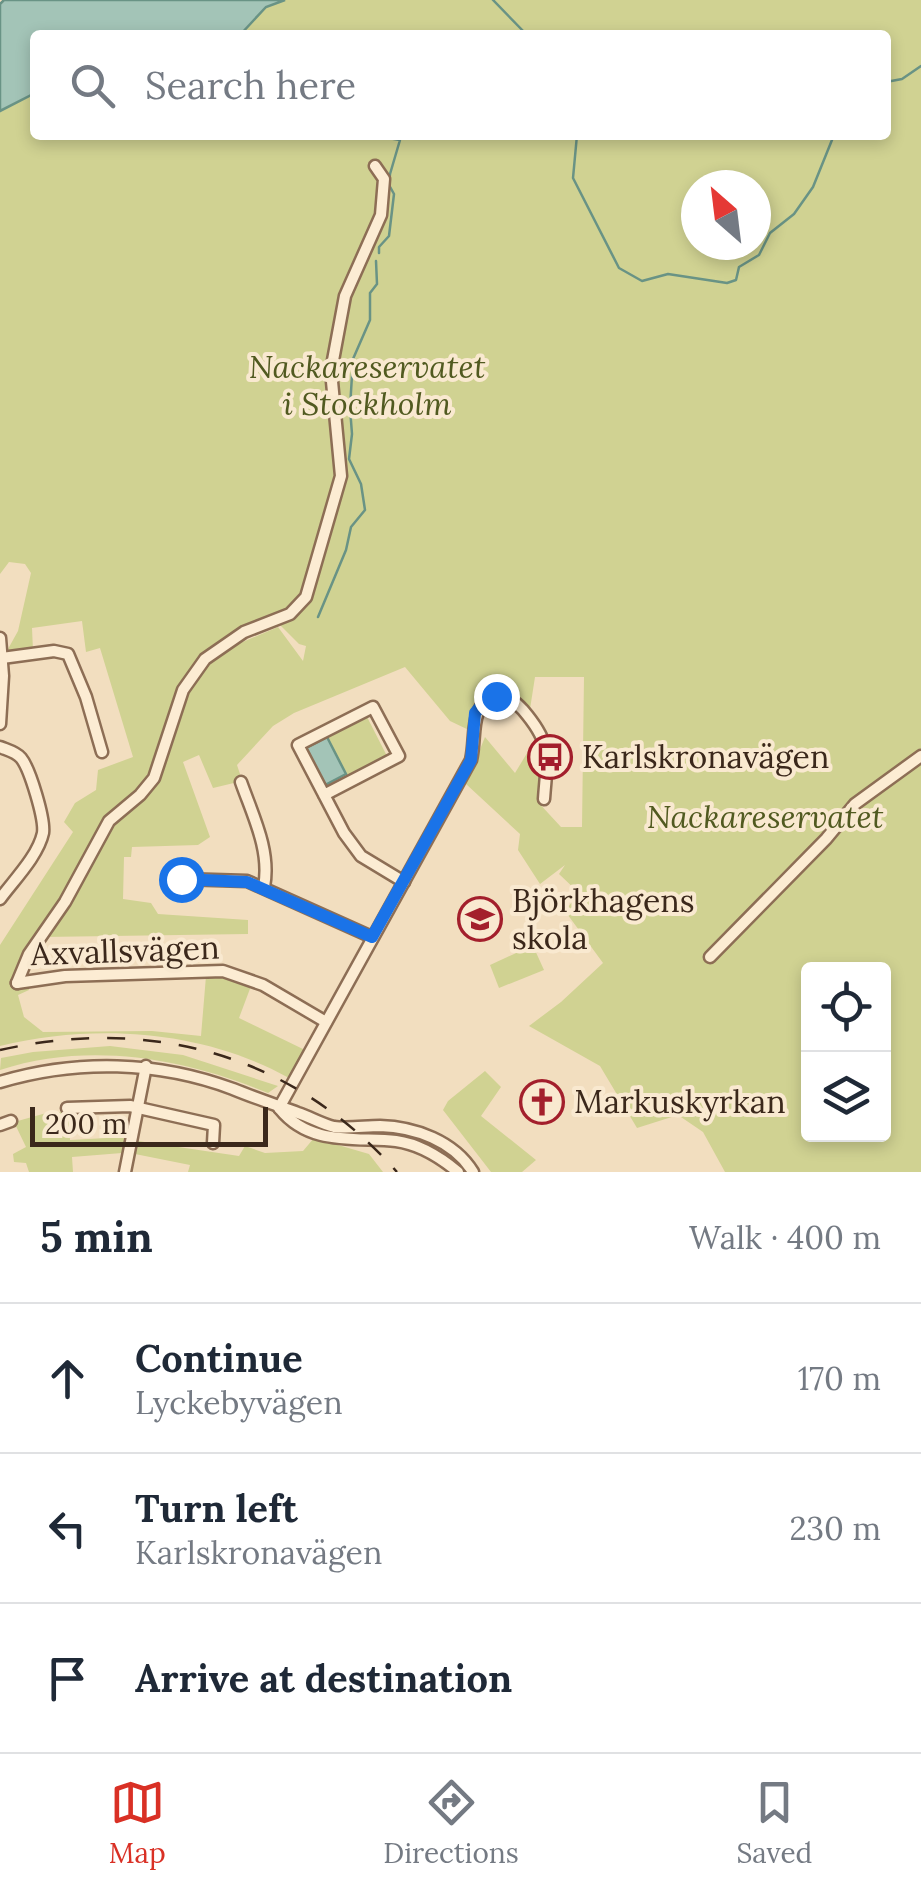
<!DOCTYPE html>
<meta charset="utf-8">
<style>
body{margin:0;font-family:Lora,serif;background:#f6f6f7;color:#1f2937}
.controls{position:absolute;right:30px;bottom:30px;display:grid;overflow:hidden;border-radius:10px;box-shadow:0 5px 15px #0003}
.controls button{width:90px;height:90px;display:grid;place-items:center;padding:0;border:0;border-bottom:2px solid #e0e1e3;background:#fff;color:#1f2937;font:50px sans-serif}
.compass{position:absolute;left:681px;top:170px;width:90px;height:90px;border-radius:50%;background:#fff;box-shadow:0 5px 15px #0003;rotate:332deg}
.scale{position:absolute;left:30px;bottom:25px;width:238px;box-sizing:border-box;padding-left:10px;border:5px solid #3b281b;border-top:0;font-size:28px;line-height:35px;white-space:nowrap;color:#3b281b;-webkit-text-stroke:8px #f9e9d0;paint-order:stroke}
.stop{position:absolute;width:30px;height:30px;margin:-22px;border:8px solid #1a73e8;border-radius:50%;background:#fff}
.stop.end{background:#1a73e8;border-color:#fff;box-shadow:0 2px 10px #0008}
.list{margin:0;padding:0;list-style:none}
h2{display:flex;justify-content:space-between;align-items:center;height:130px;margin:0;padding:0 40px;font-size:42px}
h2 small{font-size:32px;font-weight:400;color:#747a83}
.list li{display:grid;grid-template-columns:65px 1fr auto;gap:30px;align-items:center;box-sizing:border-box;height:150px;padding:0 40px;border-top:2px solid #e0e1e3}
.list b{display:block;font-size:38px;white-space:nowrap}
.list p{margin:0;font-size:32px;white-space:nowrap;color:#747a83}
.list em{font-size:32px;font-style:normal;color:#747a83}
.icon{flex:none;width:55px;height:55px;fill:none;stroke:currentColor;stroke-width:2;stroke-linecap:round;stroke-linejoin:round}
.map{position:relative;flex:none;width:921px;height:1172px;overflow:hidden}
.search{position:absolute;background:#fff;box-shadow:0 5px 15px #0003;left:30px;right:30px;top:30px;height:110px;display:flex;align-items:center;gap:25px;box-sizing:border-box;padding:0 35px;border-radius:10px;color:#747a83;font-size:38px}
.sheet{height:580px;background:#fff}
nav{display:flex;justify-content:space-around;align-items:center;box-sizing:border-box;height:140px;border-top:2px solid #e0e1e3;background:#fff;font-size:28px;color:#747a83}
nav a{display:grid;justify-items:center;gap:5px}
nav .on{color:#d93025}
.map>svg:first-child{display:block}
.green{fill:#d0d292;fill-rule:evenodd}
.water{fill:#a3c4b7;stroke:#699385;stroke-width:2.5}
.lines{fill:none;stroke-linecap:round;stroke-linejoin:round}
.stream{stroke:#699385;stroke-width:2.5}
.minor-casing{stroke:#8d6e55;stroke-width:15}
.minor{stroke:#fcecd3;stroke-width:10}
.rail{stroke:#3b281b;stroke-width:2.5;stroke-dasharray:18 18;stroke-linecap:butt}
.route{stroke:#1a73e8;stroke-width:12}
.labels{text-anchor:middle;stroke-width:8;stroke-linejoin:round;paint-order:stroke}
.park-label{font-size:32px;font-style:italic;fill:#515a20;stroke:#f9e9d0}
.poi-label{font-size:32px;fill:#3b281b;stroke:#f9e9d0;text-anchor:start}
.street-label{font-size:32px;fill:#3b281b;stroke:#f9e9d0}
</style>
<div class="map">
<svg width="921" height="1172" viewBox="0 0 921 1172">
<rect width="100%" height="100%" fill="#f2debf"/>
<g class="green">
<path d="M95,0h826v1172h-196l-22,-40 -25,-17 -41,13 -37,-62 -71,-40 32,-24 42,-39 -38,-52 14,-18 -20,-19 6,-9 -25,19 -22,-34 2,-16 -54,-50 19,-47 30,36 23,-38 6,13 -7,53 24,26h21l2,-150h-49l-5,32c-30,-29 -56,-19 -59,22l-21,-10 -45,-54 -111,46 -21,13 -36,39 4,12 -3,5 -25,6 -14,-33 -16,7 27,75 -12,8 -66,2 -1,10h-7l-1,42 28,4 7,11 90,6v14l-205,3 -16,32 2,21 -11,5 6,22 19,15 109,-1 49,5 5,-60h16l29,10 -12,32 66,32 -16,28c-87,-48 -193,-55 -289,-32v-101l73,-113 -9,-10 11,-19 21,-13 2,-20 35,-13 -33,-109 -14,4 -4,-31 -50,7 1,23 -21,3 -4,-5 10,-18 13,-58 -6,-9 -16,-2 -9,12v-520zM35,35h851v100h-851zM696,185h60v60h-60zM275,620l24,24 7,2 -3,15 -25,-34 -54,23 -44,42c26,-50 45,-55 95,-72zM808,969h76v165h-76z"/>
<polygon points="366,715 388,758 348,778 326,735"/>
<polygon points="527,948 534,948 544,970 499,988 490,965"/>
<path d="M110,1046l73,9 95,31 -10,7c-84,-35 -179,-52 -268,-23l1,-12 32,-6z"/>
<polygon points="485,1071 501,1087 481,1116 536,1160 522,1172 491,1172 443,1110 448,1101"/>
<polygon points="50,1112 69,1112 70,1140 125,1137 122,1153 72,1157 73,1172 29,1172 26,1163 14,1162 13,1154 26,1147 14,1122"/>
<polygon points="314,1138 369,1154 383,1172 188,1172 190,1165 135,1154 138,1141 239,1156 245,1146 265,1153 303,1151"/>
</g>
<g class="water">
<polygon points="4,0 285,0 266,7 240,35 35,35 35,93 0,111 0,4"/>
<polygon points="327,737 346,774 325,785 306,748"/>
</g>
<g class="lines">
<g class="stream">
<polyline points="493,0 527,35"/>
<polyline points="886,82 902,79 921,66"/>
<polyline points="370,135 400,140 390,174 389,185 394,194 389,236 379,247 379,253"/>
<polyline points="577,135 573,178 619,268 642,281 668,274 727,283 736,280 739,267 759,255 770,233 794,214 813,187 834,135"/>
<polyline points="318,617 346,550 351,527 365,510 361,484 349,459 352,434 350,408 353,359 370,320 370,293 377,284 376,261"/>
<polyline points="909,771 921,762"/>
</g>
<g class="minor-casing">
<g id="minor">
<polyline points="0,638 3,676 0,724"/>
<polyline points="2,658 54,651 68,654 86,697 102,752"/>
<path d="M0,747c7,3 16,5 21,11 9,11 24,61 22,75 -5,23 -29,47 -43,66"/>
<path d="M241,782c12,34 30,69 23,105"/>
<polyline points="324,795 399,756 373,707 298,745 344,833 361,856 404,882"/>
<polyline points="181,879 247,881 372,937"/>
<polyline points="710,957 826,839 855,804 921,756"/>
<polyline points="17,983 29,954 65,902 109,821 140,795 154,778 183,690 205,659 244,632 290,614 306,597 341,476 331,371 345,296 381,215 384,179 375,166"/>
<polyline points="17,983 65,976 223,971 263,985 326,1022"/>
<path d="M0,1082c77,-23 158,-21 233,7 22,9 43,16 65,24 12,4 24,11 36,14 15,2 31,-1 46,-1 35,1 74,15 93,46"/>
<polyline points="67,1108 130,1106 214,1125 213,1143"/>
<path d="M279,1108l192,-348c6,-26 -3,-53 25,-65 12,2 19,6 27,15 30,35 24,46 21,89"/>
<path d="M280,1109c30,37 74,28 116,32 23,3 44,16 62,31"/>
<polyline points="0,1125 11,1121"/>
<polyline points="125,1172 146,1066"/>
</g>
</g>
<use href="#minor" class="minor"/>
<path class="rail" d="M0,1050c152,-34 292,4 397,122"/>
</g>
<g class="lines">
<polyline class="route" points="181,879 247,882 372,937 471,760 475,713 486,700 496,696"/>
</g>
<defs>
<g id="bus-ring" transform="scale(2.25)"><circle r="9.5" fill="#f9e9d0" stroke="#a31f2c" stroke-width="1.5"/><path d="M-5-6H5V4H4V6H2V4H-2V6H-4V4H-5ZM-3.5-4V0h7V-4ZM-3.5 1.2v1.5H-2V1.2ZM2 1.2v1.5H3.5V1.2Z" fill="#a31f2c"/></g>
<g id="school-ring" transform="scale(2.25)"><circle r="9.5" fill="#f9e9d0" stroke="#a31f2c" stroke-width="1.5"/><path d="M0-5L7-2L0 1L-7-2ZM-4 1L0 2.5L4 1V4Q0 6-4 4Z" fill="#a31f2c"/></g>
<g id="church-ring" transform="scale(2.25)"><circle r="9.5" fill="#f9e9d0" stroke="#a31f2c" stroke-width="1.5"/><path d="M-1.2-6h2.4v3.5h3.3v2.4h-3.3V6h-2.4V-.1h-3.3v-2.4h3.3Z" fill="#a31f2c"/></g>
</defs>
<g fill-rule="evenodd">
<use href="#bus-ring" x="550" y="757"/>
<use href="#school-ring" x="480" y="919"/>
<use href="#church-ring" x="542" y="1102"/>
</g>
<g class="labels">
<g class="park-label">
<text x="367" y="378">Nackareservatet<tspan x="367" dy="37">i Stockholm</tspan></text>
<text x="765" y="828">Nackareservatet</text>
</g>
<g class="poi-label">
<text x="582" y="768">Karlskronavägen</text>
<text x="512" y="912">Björkhagens<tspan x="512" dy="37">skola</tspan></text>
<text x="574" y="1113">Markuskyrkan</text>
</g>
<g class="street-label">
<text transform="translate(125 951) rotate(-2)" y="11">Axvallsvägen</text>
</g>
</g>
</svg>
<div class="controls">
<button><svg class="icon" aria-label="locate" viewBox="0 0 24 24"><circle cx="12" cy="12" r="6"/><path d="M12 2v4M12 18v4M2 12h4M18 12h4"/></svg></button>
<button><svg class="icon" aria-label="layers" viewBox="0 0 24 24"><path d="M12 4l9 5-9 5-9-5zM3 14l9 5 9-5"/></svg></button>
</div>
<svg class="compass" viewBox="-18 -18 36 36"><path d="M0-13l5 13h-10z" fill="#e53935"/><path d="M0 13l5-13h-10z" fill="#747a83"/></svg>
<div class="scale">200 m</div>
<div class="stop" style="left:181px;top:879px"></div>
<div class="stop end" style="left:496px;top:696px"></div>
<div class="search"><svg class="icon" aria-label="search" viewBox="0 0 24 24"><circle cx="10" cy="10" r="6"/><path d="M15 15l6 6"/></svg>Search here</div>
</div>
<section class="sheet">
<h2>5 min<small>Walk · 400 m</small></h2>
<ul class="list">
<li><svg class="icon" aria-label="ahead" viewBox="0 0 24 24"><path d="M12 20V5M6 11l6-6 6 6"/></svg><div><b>Continue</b><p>Lyckebyvägen</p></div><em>170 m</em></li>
<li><svg class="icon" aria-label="left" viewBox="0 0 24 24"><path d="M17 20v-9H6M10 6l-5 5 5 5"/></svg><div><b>Turn left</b><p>Karlskronavägen</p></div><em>230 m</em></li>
<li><svg class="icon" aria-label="arrive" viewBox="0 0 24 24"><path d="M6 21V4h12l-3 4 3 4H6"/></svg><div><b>Arrive at destination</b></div></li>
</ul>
</section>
<nav>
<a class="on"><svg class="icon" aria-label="map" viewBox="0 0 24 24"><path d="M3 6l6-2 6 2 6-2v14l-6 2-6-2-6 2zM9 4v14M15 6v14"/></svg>Map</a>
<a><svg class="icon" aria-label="directions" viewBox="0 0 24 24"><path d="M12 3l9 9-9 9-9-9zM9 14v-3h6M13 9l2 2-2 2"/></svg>Directions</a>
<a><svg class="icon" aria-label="saved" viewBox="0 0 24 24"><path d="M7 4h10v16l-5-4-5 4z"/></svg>Saved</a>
</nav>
